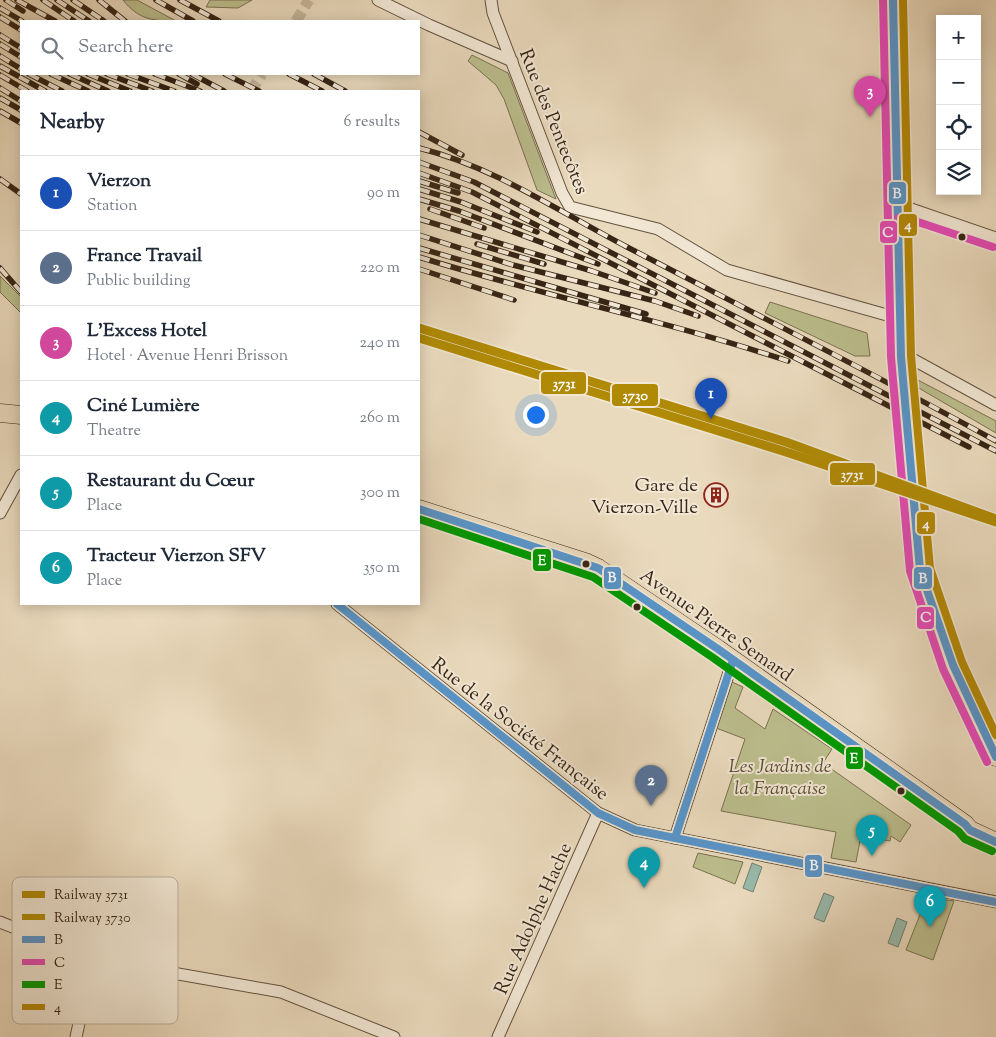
<!DOCTYPE html>
<meta charset="utf-8">
<style>
body{margin:0;font-family:"Sorts Mill Goudy",serif;background:#f6f6f7;color:#1f2937}
.controls{position:absolute;right:15px;top:15px;display:grid;overflow:hidden;border-radius:0px;box-shadow:0 2px 12px #0003}
.controls button{width:45px;height:45px;display:grid;place-items:center;padding:0;border:0;border-bottom:1px solid #e0e1e3;background:#fff;color:#1f2937;font:25px sans-serif}
.you{position:absolute;left:535px;top:414px;width:18px;height:18px;margin:-12px;border:4px solid #fff;border-radius:50%;background:#1a73e8;box-shadow:0 0 0 8px #1a73e833}
.badge{display:grid;place-items:center;width:32px;height:32px;border-radius:50%;background:#ea580c;color:#fff;font-size:16px;font-weight:700}
.pin{position:absolute;translate:-50% -41px;filter:drop-shadow(0 1px 2px #0008)}
.pin::after{content:'';position:absolute;top:26px;width:18px;height:15px;background:inherit;clip-path:polygon(0 0,100% 0,50% 100%)}
.list{margin:0;padding:0;list-style:none}
h2{display:flex;justify-content:space-between;align-items:center;height:65px;margin:0;padding:0 20px;font-size:21px}
h2 small{font-size:16px;font-weight:400;color:#747a83}
.list li{display:grid;grid-template-columns:32px 1fr auto;gap:15px;align-items:center;box-sizing:border-box;height:75px;padding:0 20px;border-top:1px solid #e0e1e3}
.list b{display:block;font-size:19px;white-space:nowrap}
.list p{margin:0;font-size:16px;white-space:nowrap;color:#747a83}
.list em{font-size:16px;font-style:normal;color:#747a83}
.icon{flex:none;width:28px;height:28px;fill:none;stroke:currentColor;stroke-width:2;stroke-linecap:round;stroke-linejoin:round}
.map{position:relative;flex:none;width:996px;height:1037px;overflow:hidden}
.search{position:absolute;background:#fff;box-shadow:0 2px 12px #0003;left:20px;top:20px;width:400px;height:55px;display:flex;align-items:center;gap:12px;box-sizing:border-box;padding:0 18px;border-radius:0px;color:#747a83;font-size:19px}
.panel{position:absolute;background:#fff;box-shadow:0 2px 12px #0003;left:20px;top:90px;width:400px;height:515px;border-radius:0px}
.map>svg:first-child{display:block}
.green{fill:#bcbe8d;stroke:#7a7251}
.water{fill:#98bbad;stroke:#717f70}
.lines{fill:none;stroke-linecap:round;stroke-linejoin:round}
.street-tunnel{stroke:#c6b69b;stroke-width:11;stroke-dasharray:11 5.5;stroke-linecap:butt}
.street-casing{stroke:#64523f;stroke-width:13}
.primary-casing{stroke:#372515;stroke-width:19}
.street{stroke:#f1e7d4;stroke-width:11}
.primary{stroke:#eadabd;stroke-width:18}
.rail-casing{stroke:#372515;stroke-width:5.5}
.rail{stroke:#f1e7d4;stroke-width:4;stroke-dasharray:11;stroke-linecap:butt}
.primary-bridge-casing{stroke:#372515;stroke-width:19;stroke-linecap:butt}
.primary-bridge{stroke:#eadabd;stroke-width:18}
.bus-1-casing{stroke:#f1e7d4;stroke-width:11}
.bus-2-casing{stroke:#f1e7d4;stroke-width:11}
.bus-3-casing{stroke:#f1e7d4;stroke-width:11}
.bus-4-casing{stroke:#f1e7d4;stroke-width:11}
.bus-1{stroke:#5895cb;stroke-width:8}
.bus-2{stroke:#e44ab5;stroke-width:8}
.bus-3{stroke:#090;stroke-width:8}
.bus-4{stroke:#b48806;stroke-width:8}
.rail-1-casing{stroke:#f1e7d4;stroke-width:12}
.rail-2-casing{stroke:#f1e7d4;stroke-width:12}
.rail-1{stroke:#b08a05;stroke-width:9}
.rail-2{stroke:#b08a05;stroke-width:9}
.bus-dot{fill:#372515;stroke:#f1e7d4;stroke-width:2}
.labels{text-anchor:middle;stroke-width:4;stroke-linejoin:round;paint-order:stroke}
.street-label{font-size:19px;fill:#372515;stroke:#f1e7d4}
.poi-label{font-size:19px;fill:#372515;stroke:#f1e7d4;text-anchor:end}
.park-label{font-size:19px;font-style:italic;fill:#584b33;stroke:#f1e7d4}
.key{fill:#f1e7d4;stroke:#b9ad9b;stroke-width:1}
.key-label{font-size:14px;fill:#372515}
.line-badge{stroke:#f1e7d4;stroke-width:2}
.badge-label{font-size:14px;text-anchor:middle;font-weight:bold;fill:#fff}
</style>
<div class="map">
<svg width="996" height="1037" viewBox="0 0 996 1037">
<rect width="100%" height="100%" fill="#eadabd"/>
<filter id="stains"><feTurbulence type="fractalNoise" baseFrequency=".004" numOctaves="4"/><feColorMatrix values="0 0 0 0 .2 0 0 0 0 .09 0 0 0 0 .02 0 0 0 .5 -.17"/></filter>
<radialGradient id="worn" r=".72"><stop offset=".6" stop-color="#630" stop-opacity="0"/><stop offset="1" stop-color="#630" stop-opacity=".3"/></radialGradient>
<g class="green">
<path d="M123,0h14l39,21c-23,0 -37,-1 -53,-21z"/>
<polygon points="210,0 252,0 238,8 206,7"/>
<polygon points="472,55 508,73 556,199 537,190 504,99 496,85 468,61"/>
<polygon points="0,276 21,297 21,313 0,292"/>
<polygon points="770,302 867,333 870,356 855,356 765,313"/>
<polygon points="916,379 996,421 996,433 917,387"/>
<polygon points="732,682 743,687 735,708 765,729 773,709 832,749 823,763 911,825 900,842 891,836 890,841 861,836 856,862 831,858 836,832 721,811 745,739 716,728"/>
<polygon points="698,853 743,862 735,884 693,867"/>
<polygon points="927,897 954,901 933,960 906,950"/>
</g>
<g class="water">
<polygon points="752,863 762,867 753,892 743,888"/>
<polygon points="824,893 834,897 824,922 814,918"/>
<polygon points="897,918 907,922 898,947 888,943"/>
</g>
<g class="lines">
<g class="street-tunnel">
<polyline points="296,21 309,0"/>
<polyline points="251,91 262,74"/>
</g>
<g class="street-casing">
<g id="street">
<polyline points="378,0 429,25 512,61"/>
<polyline points="491,0 493,13 562,193 570,207 658,229 727,270 901,319"/>
<polyline points="898,208 908,208 996,238"/>
<polyline points="901,357 914,360 996,405"/>
<polyline points="0,513 21,475"/>
<polyline points="337,604 598,813 635,830 996,902"/>
<polyline points="675,838 733,660"/>
<polyline points="0,922 93,959 281,992 394,1037"/>
<polyline points="76,1037 93,959"/>
<polyline points="498,1037 598,813"/>
</g>
</g>
<g class="primary-casing">
<g id="primary">
<polyline points="893,0 902,366"/>
<polyline points="0,413 21,415"/>
<polyline points="419,509 585,562 598,568 718,649 965,824 970,830 996,842"/>
<path d="M918,551c4,37 19,71 32,105 14,35 28,68 46,101"/>
</g>
</g>
<use href="#street" class="street"/>
<use href="#primary" class="primary"/>
<g class="rail-casing">
<g id="rail">
<polyline points="6,0 23,11"/>
<polyline points="17,0 55,21"/>
<polyline points="43,0 74,21"/>
<polyline points="57,0 89,21"/>
<polyline points="73,0 104,21"/>
<polyline points="99,0 125,21"/>
<polyline points="156,0 193,21"/>
<polyline points="180,0 219,21"/>
<polyline points="0,8 22,21"/>
<polyline points="0,17 21,30"/>
<polyline points="0,35 21,48"/>
<polyline points="0,44 21,57"/>
<polyline points="0,56 21,69"/>
<polyline points="0,66 45,91"/>
<polyline points="29,74 62,91"/>
<polyline points="51,74 88,91"/>
<polyline points="70,74 108,91"/>
<polyline points="88,74 130,91"/>
<polyline points="107,74 152,91"/>
<polyline points="128,74 174,91"/>
<polyline points="155,74 200,91"/>
<polyline points="179,74 197,84"/>
<polyline points="192,74 224,91"/>
<polyline points="225,74 259,91"/>
<polyline points="289,74 322,91"/>
<polyline points="314,74 345,91"/>
<polyline points="0,75 27,91"/>
<polyline points="0,88 21,101"/>
<polyline points="0,98 21,110"/>
<polyline points="0,111 21,123"/>
<polyline points="419,132 462,155"/>
<path d="M419,148c75,19 139,63 208,99 123,64 247,127 369,194"/>
<polyline points="419,162 474,182 996,451"/>
<polyline points="419,173 472,192 969,447"/>
<polyline points="0,179 21,194"/>
<polyline points="419,181 458,193"/>
<polyline points="419,189 461,202 537,232"/>
<polyline points="419,199 459,211 598,264"/>
<polyline points="430,209 484,228"/>
<polyline points="419,219 592,271 655,293"/>
<polyline points="419,235 513,265 655,301 698,316"/>
<polyline points="477,244 544,264"/>
<polyline points="419,248 646,314"/>
<path d="M419,257c122,38 248,64 369,104"/>
<polyline points="0,268 21,292"/>
<polyline points="419,269 514,300"/>
</g>
</g>
<use href="#rail" class="rail"/>
<g class="primary-bridge-casing">
<polyline id="primary-bridge" points="902,366 918,551"/>
</g>
<use href="#primary-bridge" class="primary-bridge"/>
<g class="bus-1-casing">
<g id="bus-1">
<polyline points="893,0 901,357 920,570 953,665 996,757"/>
<polyline points="419,509 598,568 718,649 965,824 970,830 996,842"/>
<polyline points="337,604 598,813 635,830 996,902"/>
<polyline points="675,838 733,660"/>
</g>
</g>
<g class="bus-2-casing">
<g id="bus-2">
<polyline points="883,0 891,357 910,571 943,669 987,762"/>
<polyline points="898,218 906,218 993,247"/>
</g>
</g>
<g class="bus-3-casing">
<polyline id="bus-3" points="419,519 593,577 712,657 958,831 965,839 992,851"/>
</g>
<g class="bus-4-casing">
<polyline id="bus-4" points="903,0 911,356 930,568 962,662 996,735"/>
</g>
<use href="#bus-1" class="bus-1"/>
<use href="#bus-2" class="bus-2"/>
<use href="#bus-3" class="bus-3"/>
<use href="#bus-4" class="bus-4"/>
<g class="rail-1-casing">
<polyline id="rail-1" points="419,338 783,451 996,522"/>
</g>
<g class="rail-2-casing">
<polyline id="rail-2" points="419,328 786,442 993,518"/>
</g>
<use href="#rail-1" class="rail-1"/>
<use href="#rail-2" class="rail-2"/>
</g>
<defs>
<g id="building-ring" transform="scale(1.25)"><circle r="9.5" fill="#f1e7d4" stroke="#8f2418" stroke-width="1.5"/><path d="M-4-6H4V6H1V3H-1V6H-4ZM-2.5-4.3h1.7v1.8h-1.7ZM.8-4.3h1.7v1.8H.8ZM-2.5-1h1.7V.8h-1.7ZM.8-1h1.7V.8H.8Z" fill="#8f2418"/></g>
</defs>
<g fill-rule="evenodd">
<use href="#building-ring" x="716" y="495"/>
</g>
<g class="bus-dot">
<circle cx="962" cy="237" r="4.5"/>
<circle cx="586" cy="564" r="4.5"/>
<circle cx="637" cy="607" r="4.5"/>
<circle cx="901" cy="791" r="4.5"/>
</g>
<g class="labels">
<g class="street-label">
<text transform="translate(555 121) rotate(68)" y="7">Rue des Pentecôtes</text>
<text transform="translate(717 624) rotate(35)" y="7">Avenue Pierre Semard</text>
<text transform="translate(521 728) rotate(38)" y="7">Rue de la Société Française</text>
<text transform="translate(532 918) rotate(-66)" y="7">Rue Adolphe Hache</text>
</g>
<g class="poi-label">
<text x="698" y="491">Gare de<tspan x="698" dy="22">Vierzon-Ville</tspan></text>
</g>
<g class="park-label">
<text x="780" y="772">Les Jardins de<tspan x="780" dy="22">la Française</tspan></text>
</g>
</g>
<rect x="12" y="877" width="166" height="147" rx="8" class="key"/>
<rect x="22" y="891" width="23" height="7" fill="#b08a05"/>
<rect x="22" y="914" width="23" height="6" fill="#b08a05"/>
<rect x="22" y="936" width="23" height="7" fill="#5895cb"/>
<rect x="22" y="959" width="23" height="6" fill="#e44ab5"/>
<rect x="22" y="981" width="23" height="7" fill="#090"/>
<rect x="22" y="1004" width="23" height="6" fill="#b48806"/>
<g class="key-label">
<text x="54" y="899">Railway 3731</text>
<text x="54" y="922">Railway 3730</text>
<text x="54" y="944">B</text>
<text x="54" y="967">C</text>
<text x="54" y="989">E</text>
<text x="54" y="1012">4</text>
</g>
<g class="line-badge">
<rect x="888" y="181" width="19" height="24" rx="5" fill="#5895cb"/>
<rect x="898" y="213" width="20" height="24" rx="5" fill="#b48806"/>
<rect x="879" y="220" width="19" height="24" rx="5" fill="#e44ab5"/>
<rect x="540" y="371" width="47" height="24" rx="5" fill="#b08a05"/>
<rect x="611" y="383" width="48" height="24" rx="5" fill="#b08a05"/>
<rect x="829" y="462" width="47" height="24" rx="5" fill="#b08a05"/>
<rect x="916" y="511" width="20" height="24" rx="5" fill="#b48806"/>
<rect x="532" y="548" width="20" height="24" rx="5" fill="#090"/>
<rect x="603" y="566" width="19" height="24" rx="5" fill="#5895cb"/>
<rect x="913" y="566" width="20" height="24" rx="5" fill="#5895cb"/>
<rect x="916" y="606" width="19" height="24" rx="5" fill="#e44ab5"/>
<rect x="845" y="746" width="19" height="24" rx="5" fill="#090"/>
<rect x="804" y="854" width="19" height="24" rx="5" fill="#5895cb"/>
</g>
<g class="badge-label">
<text x="897" y="198">B</text>
<text x="908" y="229">4</text>
<text x="888" y="237">C</text>
<text x="564" y="388">3731</text>
<text x="635" y="400">3730</text>
<text x="852" y="479">3731</text>
<text x="926" y="528">4</text>
<text x="542" y="565">E</text>
<text x="612" y="582">B</text>
<text x="923" y="583">B</text>
<text x="926" y="622">C</text>
<text x="854" y="763">E</text>
<text x="814" y="870">B</text>
</g>
<rect width="100%" height="100%" filter="url(#stains)"/>
<rect width="100%" height="100%" fill="url(#worn)"/>
</svg>
<div class="controls">
<button>+</button>
<button>−</button>
<button><svg class="icon" aria-label="locate" viewBox="0 0 24 24"><circle cx="12" cy="12" r="6"/><path d="M12 2v4M12 18v4M2 12h4M18 12h4"/></svg></button>
<button><svg class="icon" aria-label="layers" viewBox="0 0 24 24"><path d="M12 4l9 5-9 5-9-5zM3 14l9 5 9-5"/></svg></button>
</div>
<div class="you"></div>
<div class="pin badge" style="left:711px;top:419px;background:#1a4fb4">1</div>
<div class="pin badge" style="left:651px;top:806px;background:#5c6f8a">2</div>
<div class="pin badge" style="left:870px;top:117px;background:#d1479c">3</div>
<div class="pin badge" style="left:644px;top:888px;background:#0f9aa8">4</div>
<div class="pin badge" style="left:872px;top:856px;background:#0f9aa8">5</div>
<div class="pin badge" style="left:930px;top:927px;background:#0f9aa8">6</div>
<div class="search"><svg class="icon" aria-label="search" viewBox="0 0 24 24"><circle cx="10" cy="10" r="6"/><path d="M15 15l6 6"/></svg>Search here</div>
<section class="panel">
<h2>Nearby<small>6 results</small></h2>
<ul class="list">
<li><span class="badge" style="background:#1a4fb4">1</span><div><b>Vierzon</b><p>Station</p></div><em>90 m</em></li>
<li><span class="badge" style="background:#5c6f8a">2</span><div><b>France Travail</b><p>Public building</p></div><em>220 m</em></li>
<li><span class="badge" style="background:#d1479c">3</span><div><b>L'Excess Hotel</b><p>Hotel · Avenue Henri Brisson</p></div><em>240 m</em></li>
<li><span class="badge" style="background:#0f9aa8">4</span><div><b>Ciné Lumière</b><p>Theatre</p></div><em>260 m</em></li>
<li><span class="badge" style="background:#0f9aa8">5</span><div><b>Restaurant du Cœur</b><p>Place</p></div><em>300 m</em></li>
<li><span class="badge" style="background:#0f9aa8">6</span><div><b>Tracteur Vierzon SFV</b><p>Place</p></div><em>350 m</em></li>
</ul>
</section>
</div>
